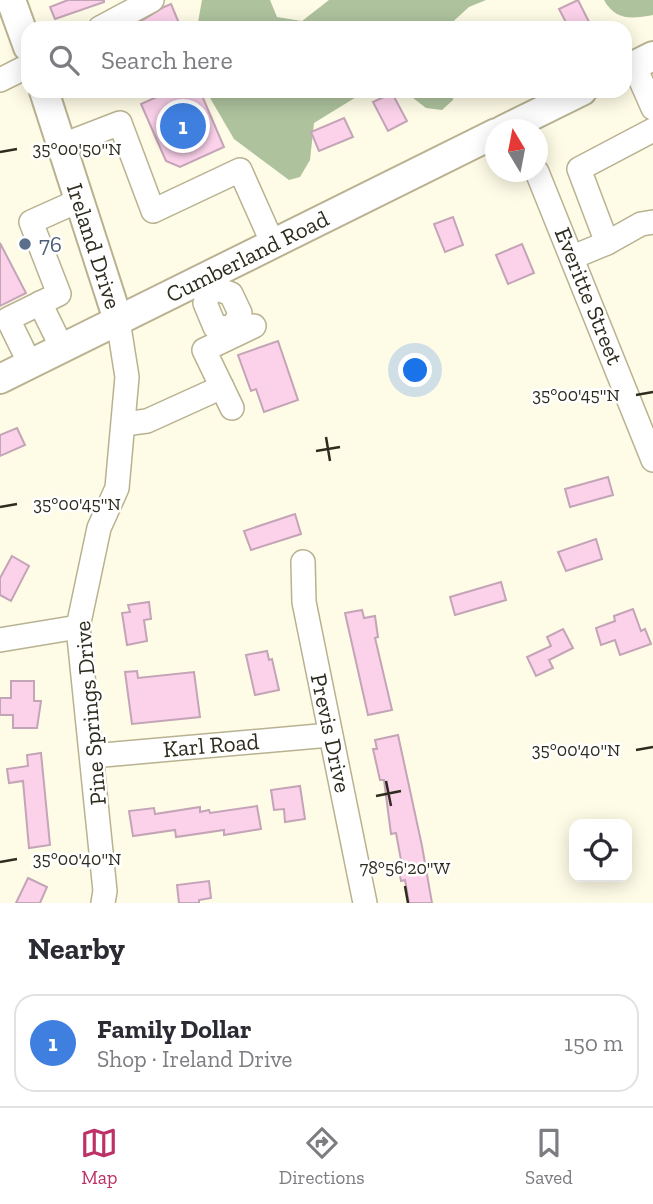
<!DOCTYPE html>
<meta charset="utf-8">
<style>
body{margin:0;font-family:"Zilla Slab",serif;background:#f7f7f7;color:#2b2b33}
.controls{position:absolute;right:21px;bottom:21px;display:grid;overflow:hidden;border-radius:14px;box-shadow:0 4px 18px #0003}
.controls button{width:63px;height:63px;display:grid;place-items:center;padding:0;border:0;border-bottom:2px solid #e1e1e2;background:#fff;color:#2b2b33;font:35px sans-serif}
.compass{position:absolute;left:485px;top:119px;width:63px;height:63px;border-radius:50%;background:#fff;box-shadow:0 4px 18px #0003;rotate:350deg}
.you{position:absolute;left:416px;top:371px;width:24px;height:24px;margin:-18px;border:5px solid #fff;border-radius:50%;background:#1a73e8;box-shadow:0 0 0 10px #1a73e833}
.badge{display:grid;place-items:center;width:46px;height:46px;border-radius:50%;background:#bd3166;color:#fff;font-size:23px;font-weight:700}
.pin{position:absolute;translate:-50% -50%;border:4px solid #fff;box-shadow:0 2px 7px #0006}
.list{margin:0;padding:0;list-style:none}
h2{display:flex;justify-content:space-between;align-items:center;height:91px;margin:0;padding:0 28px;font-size:30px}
h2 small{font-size:23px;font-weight:400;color:#7c7c81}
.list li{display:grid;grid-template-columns:46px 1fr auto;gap:21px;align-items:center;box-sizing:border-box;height:98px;margin:0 14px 14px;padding:0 14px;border:2px solid #e1e1e2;border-radius:21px}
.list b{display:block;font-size:26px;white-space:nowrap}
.list p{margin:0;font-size:23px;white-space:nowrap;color:#7c7c81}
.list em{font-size:23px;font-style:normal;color:#7c7c81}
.icon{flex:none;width:38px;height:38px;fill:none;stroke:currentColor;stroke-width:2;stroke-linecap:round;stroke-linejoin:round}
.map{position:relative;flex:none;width:653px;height:903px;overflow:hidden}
.search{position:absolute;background:#fff;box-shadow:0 4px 18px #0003;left:21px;right:21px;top:21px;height:77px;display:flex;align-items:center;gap:18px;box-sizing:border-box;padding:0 24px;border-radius:21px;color:#7c7c81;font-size:26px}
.sheet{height:203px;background:#fff}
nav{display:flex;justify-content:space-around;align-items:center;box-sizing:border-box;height:98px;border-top:2px solid #e1e1e2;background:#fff;font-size:19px;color:#7c7c81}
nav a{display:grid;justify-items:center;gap:4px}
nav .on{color:#bd3166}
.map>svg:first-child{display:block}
.forest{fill:#adc29d}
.building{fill:#fbd2ea;stroke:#c4a4b7;stroke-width:2}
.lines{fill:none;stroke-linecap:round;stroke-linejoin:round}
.minor-casing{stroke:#b8b291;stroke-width:26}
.major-casing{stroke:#b8b291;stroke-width:32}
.minor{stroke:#fff;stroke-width:23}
.major{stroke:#fff;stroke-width:28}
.ticks{fill:none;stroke:#2e2c1f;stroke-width:2.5}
.service-dot{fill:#5c6f8a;stroke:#fff;stroke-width:2.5}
.labels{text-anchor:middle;stroke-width:5;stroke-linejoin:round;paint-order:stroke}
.service-label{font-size:23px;fill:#4e5e75;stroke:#fff;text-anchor:start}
.street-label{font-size:23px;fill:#2e2c1f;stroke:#fff}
.ticks-label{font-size:18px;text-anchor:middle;fill:#2e2c1f;stroke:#fff;stroke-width:5;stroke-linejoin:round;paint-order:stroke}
</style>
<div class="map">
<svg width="653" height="903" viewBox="0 0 653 903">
<rect width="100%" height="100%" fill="#fefbe6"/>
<g class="forest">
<polygon points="202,0 270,0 277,17 302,21 329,0 486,0 469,7 446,28 197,28"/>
<path d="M604,0h49v15c-21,4 -37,6 -49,-15z"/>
<polygon points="206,91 366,91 314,123 310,160 300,177 289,180 234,139"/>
<polygon points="404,91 454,91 453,100 442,110 426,108"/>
</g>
<g class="building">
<polygon points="68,0 104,0 104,2 55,19 50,7"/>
<polygon points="578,0 592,28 569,28 559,9"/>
<polygon points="171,4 181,28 130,28 164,7"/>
<polygon points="170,91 200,91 224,147 180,167 166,161 141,104"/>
<polygon points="392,93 407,121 388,131 373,102"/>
<polygon points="344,118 353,137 319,151 311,132"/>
<polygon points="453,217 463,245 445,252 434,224"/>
<polygon points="0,243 26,293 0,306"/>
<polygon points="522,244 534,273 508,284 496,255"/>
<polygon points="278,341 298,400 264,412 256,389 251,391 238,355"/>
<polygon points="17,428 25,445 0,456 0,435"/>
<polygon points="608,477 613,495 570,507 565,489"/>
<polygon points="295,514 301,534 251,550 244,531"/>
<polygon points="596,539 602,559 566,571 558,552"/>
<polygon points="12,556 29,566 11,601 0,595 0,578"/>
<polygon points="501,582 506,600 455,615 450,597"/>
<polygon points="149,602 151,619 144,620 147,641 127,645 122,613 130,612 128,605"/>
<polygon points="633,609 641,631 645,629 651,644 620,655 615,640 601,645 596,628 615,621 614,616"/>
<polygon points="362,610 364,618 375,616 378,637 375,638 392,710 368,715 345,613"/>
<polygon points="563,629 573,648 549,660 553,668 536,676 527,657 551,646 547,637"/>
<polygon points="267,651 269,660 272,659 279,690 255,695 246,655"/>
<polygon points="137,671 138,678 194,672 200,717 132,724 125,672"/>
<polygon points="11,681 34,681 34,701 41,701 37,728 13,728 13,715 0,715 0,698 11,698"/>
<polygon points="398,735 422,846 432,903 409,903 405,880 401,881 397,860 401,860 396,833 391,834 384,780 380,780 373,749 377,749 375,740"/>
<polygon points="41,753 50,845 29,848 23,781 9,783 7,769 28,766 27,755"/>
<polygon points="300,786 305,819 285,822 284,809 274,810 271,790"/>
<polygon points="257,806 261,829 224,835 224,830 176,837 175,830 133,836 129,811 154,808 155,814 200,807 200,812 209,810 210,813"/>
<polygon points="28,878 47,887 40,903 16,903"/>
<polygon points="209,881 211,898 199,900 199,903 179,903 177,885"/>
</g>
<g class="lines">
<g class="minor-casing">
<g id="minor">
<polyline points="100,28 152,0"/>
<polyline points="634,65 653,108"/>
<polyline points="0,80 28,66"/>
<polyline points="63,145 120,123 153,211 240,170 273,244"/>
<polyline points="537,172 653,460"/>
<polyline points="607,243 641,224 653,222"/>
<polyline points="573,257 607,243 579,169 653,130"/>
<polyline points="206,277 212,287 231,294 240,313 233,328"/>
<polyline points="212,287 205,303 215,327 233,328"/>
<polyline points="40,303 62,348"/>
<polyline points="30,364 8,319 59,294 31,222 80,200"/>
<polyline points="232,408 204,350 254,326"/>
<polyline points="124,424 147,421 222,387"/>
<polyline points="303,562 304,602 365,903"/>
<polyline points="0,640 78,627"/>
<polyline points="92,756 330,735"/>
<polyline points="103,903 105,891 78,627 99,528 117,488 127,377 118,320"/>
</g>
</g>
<g class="major-casing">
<g id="major">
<polyline points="11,0 28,47"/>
<polyline points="625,70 653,56"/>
<path id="s1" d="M44,91l74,229"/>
<polyline points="503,130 582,91"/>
<path id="s2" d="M0,379l496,-246"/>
</g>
</g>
<use href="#minor" class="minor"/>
<use href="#major" class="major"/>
</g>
<path class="ticks" d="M0,152l17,-3M636,395l17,-3M326,437l4,24M316,451l24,-4M0,507l17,-3M636,750l17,-3M386,781l5,25M376,796l25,-5M0,862l17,-3M405,886l3,17"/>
<circle class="service-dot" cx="25" cy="244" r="7"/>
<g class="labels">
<g class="service-label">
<text x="39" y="252">76</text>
</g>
<g class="street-label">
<text dy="8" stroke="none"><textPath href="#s1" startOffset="163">Ireland Drive</textPath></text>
<text dy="8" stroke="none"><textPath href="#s2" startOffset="276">Cumberland Road</textPath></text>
<text transform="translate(589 296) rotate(68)" y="8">Everitte Street</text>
<text transform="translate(90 713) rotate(-95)" y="8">Pine Springs Drive</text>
<text transform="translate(331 733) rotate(78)" y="8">Previs Drive</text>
<text transform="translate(211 745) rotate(-5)" y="8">Karl Road</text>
</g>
</g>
<g class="ticks-label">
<text x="77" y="155">35°00'50"N</text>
<text x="576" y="401">35°00'45"N</text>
<text x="77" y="510">35°00'45"N</text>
<text x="576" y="756">35°00'40"N</text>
<text x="77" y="865">35°00'40"N</text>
<text x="405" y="874">78°56'20"W</text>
</g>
</svg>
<div class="controls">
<button><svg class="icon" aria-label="locate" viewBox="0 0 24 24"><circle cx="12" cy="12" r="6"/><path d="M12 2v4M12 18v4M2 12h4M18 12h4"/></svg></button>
</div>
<svg class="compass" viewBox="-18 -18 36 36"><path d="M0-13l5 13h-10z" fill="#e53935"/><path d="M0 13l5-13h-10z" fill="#7c7c81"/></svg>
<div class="you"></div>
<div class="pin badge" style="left:183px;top:126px;background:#3f7fe0">1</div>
<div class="search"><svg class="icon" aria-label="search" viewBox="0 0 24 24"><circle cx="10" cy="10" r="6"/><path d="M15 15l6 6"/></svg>Search here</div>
</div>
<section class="sheet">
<h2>Nearby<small></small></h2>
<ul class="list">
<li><span class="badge" style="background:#3f7fe0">1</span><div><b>Family Dollar</b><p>Shop · Ireland Drive</p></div><em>150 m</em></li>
</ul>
</section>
<nav>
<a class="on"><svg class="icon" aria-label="map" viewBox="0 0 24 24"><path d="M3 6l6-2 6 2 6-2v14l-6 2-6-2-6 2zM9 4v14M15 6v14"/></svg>Map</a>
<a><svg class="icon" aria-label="directions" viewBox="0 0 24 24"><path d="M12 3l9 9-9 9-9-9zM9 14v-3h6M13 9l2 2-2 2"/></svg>Directions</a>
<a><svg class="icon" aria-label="saved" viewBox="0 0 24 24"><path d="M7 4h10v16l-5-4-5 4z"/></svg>Saved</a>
</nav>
